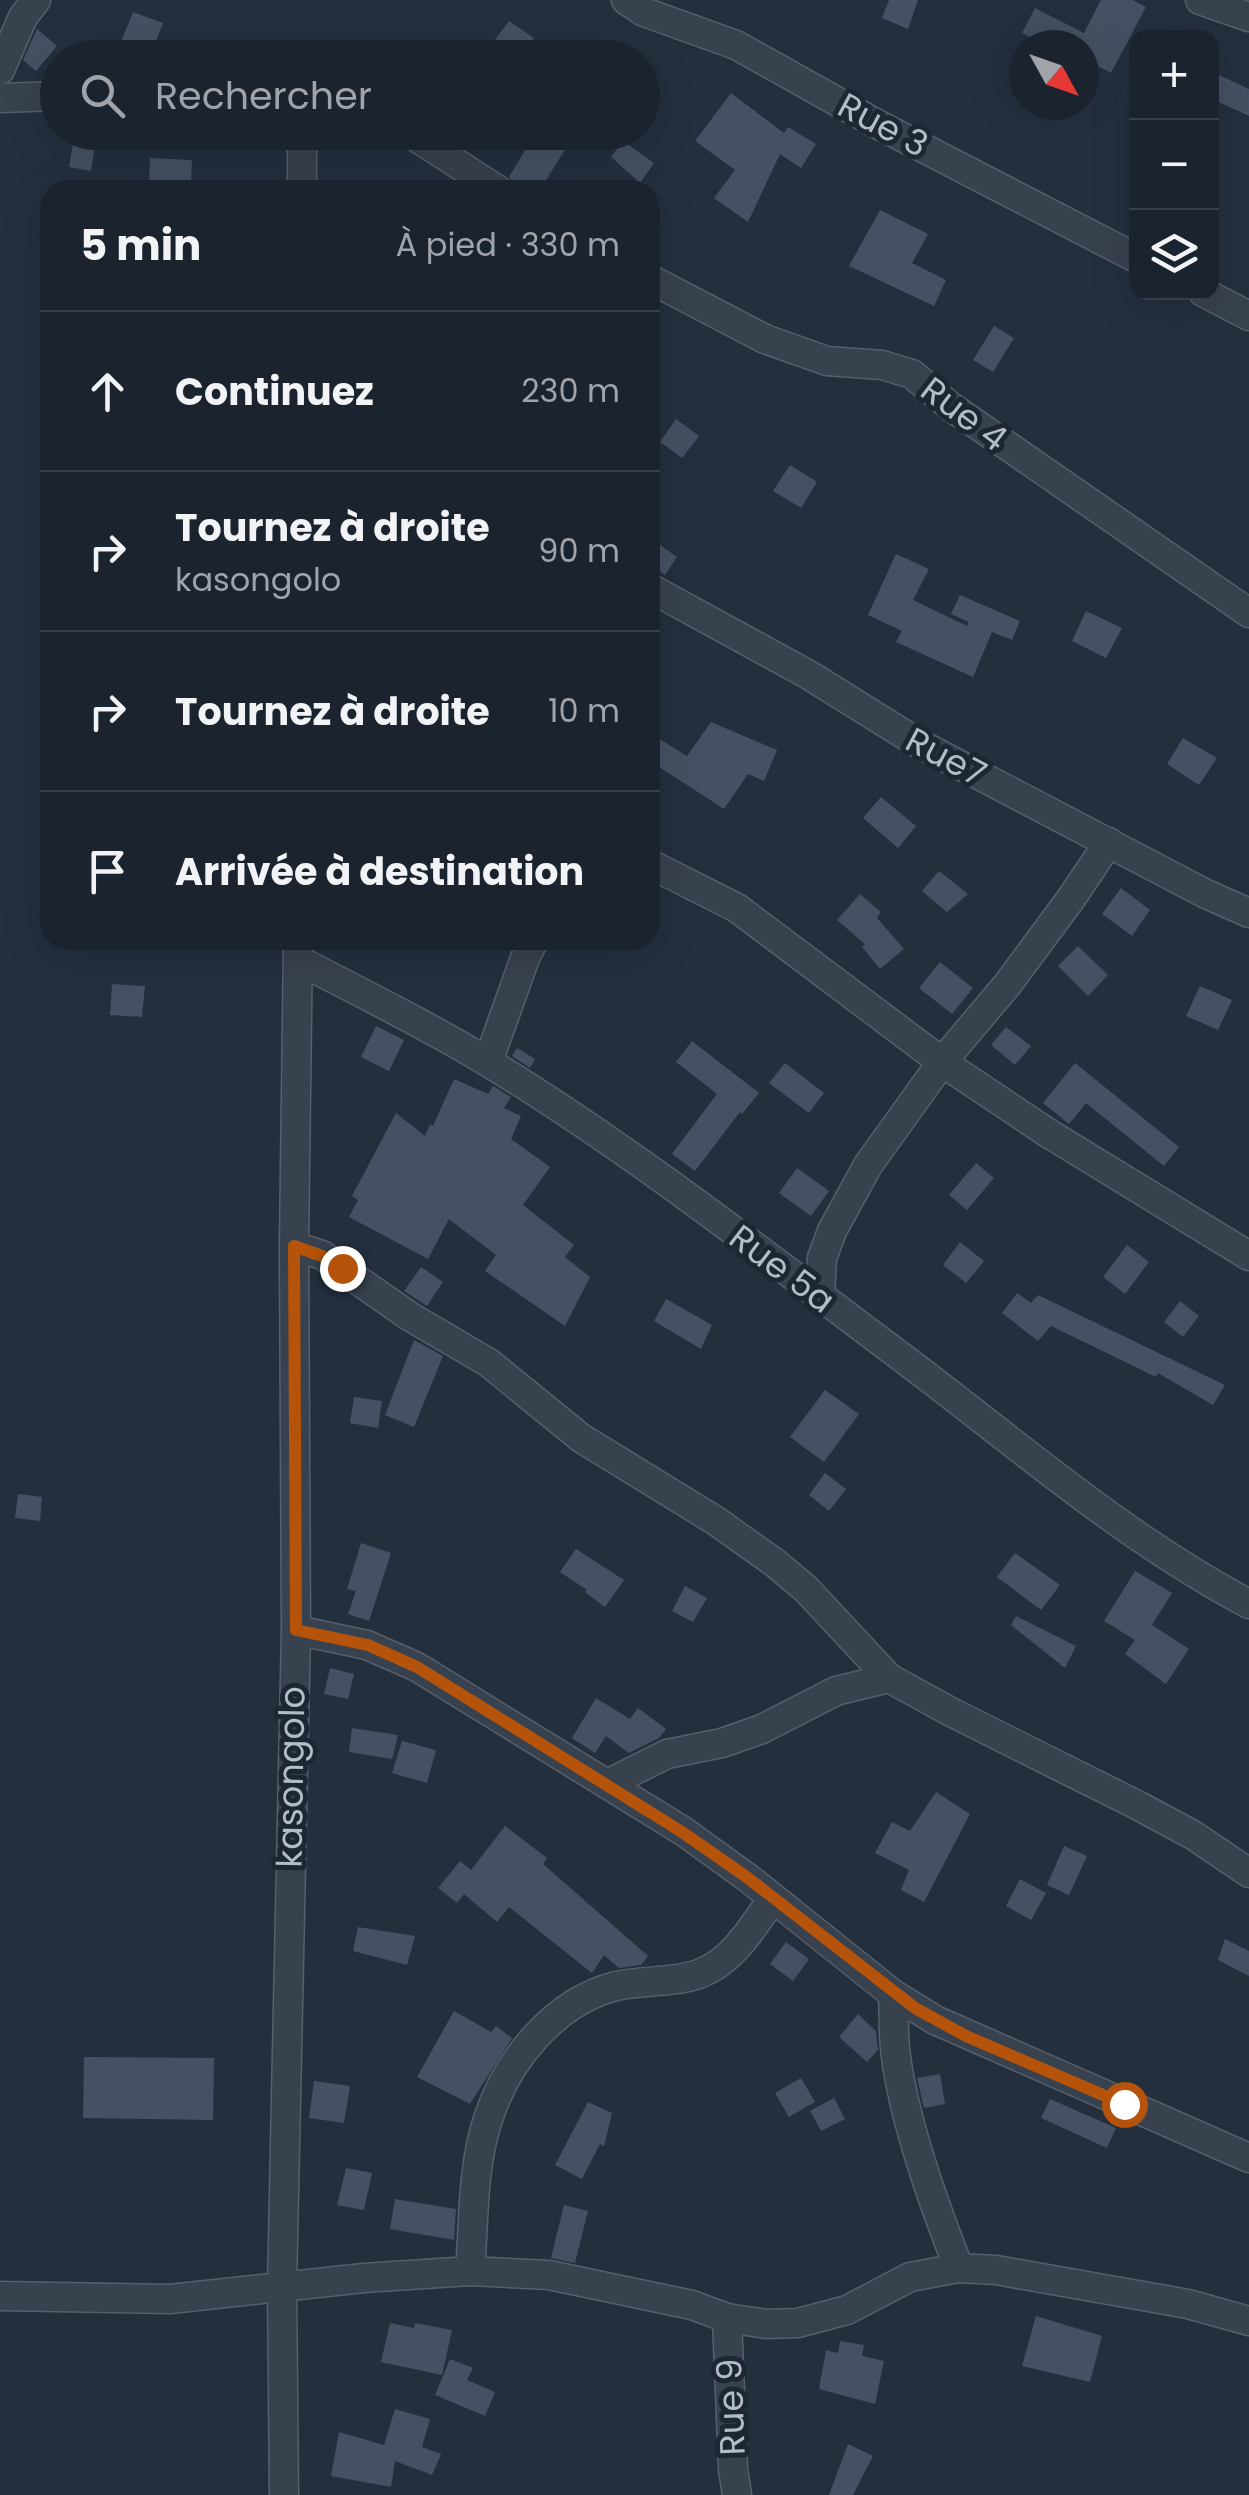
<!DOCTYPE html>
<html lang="fr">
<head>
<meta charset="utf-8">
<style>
	:root { --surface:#1b232e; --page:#282f3a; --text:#f1f3f6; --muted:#a0a4aa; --line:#39404a }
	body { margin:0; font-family:Poppins,sans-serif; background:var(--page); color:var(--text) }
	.controls { position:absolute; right:30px; top:30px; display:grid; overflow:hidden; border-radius:20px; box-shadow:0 10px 40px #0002 }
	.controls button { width:90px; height:90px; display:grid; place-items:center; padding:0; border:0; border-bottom:2px solid var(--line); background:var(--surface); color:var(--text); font:50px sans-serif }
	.compass { position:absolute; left:1009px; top:30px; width:90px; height:90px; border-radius:50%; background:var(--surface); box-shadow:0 10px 40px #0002; rotate:130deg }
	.stop { position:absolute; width:30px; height:30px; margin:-22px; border:8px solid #b45309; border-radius:50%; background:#fff }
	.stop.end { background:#b45309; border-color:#fff; box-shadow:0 2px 10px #0008 }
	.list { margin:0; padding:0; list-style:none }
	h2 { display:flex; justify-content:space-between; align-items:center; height:130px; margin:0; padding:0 40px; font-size:42px }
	h2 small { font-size:32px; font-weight:400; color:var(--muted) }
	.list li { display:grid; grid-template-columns:65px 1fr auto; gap:30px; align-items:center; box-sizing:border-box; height:160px; padding:0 40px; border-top:2px solid var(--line) }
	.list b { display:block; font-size:38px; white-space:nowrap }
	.list p { margin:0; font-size:32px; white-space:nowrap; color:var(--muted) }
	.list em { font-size:32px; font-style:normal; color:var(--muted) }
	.icon { flex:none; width:55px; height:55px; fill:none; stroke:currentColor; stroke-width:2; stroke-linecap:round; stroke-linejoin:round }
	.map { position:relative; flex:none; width:1249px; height:2495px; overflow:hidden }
	.search { position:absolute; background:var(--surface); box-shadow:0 10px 40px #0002; left:40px; top:40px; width:620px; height:110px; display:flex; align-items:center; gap:25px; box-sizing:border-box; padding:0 35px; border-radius:55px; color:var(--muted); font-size:38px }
	.panel { position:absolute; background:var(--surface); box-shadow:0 10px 40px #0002; left:40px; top:180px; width:620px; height:770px; border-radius:30px }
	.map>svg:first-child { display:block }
	.building { fill:#455162 }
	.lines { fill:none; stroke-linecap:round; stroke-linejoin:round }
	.street-casing { stroke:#565f6c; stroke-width:31 }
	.street { stroke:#38414e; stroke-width:28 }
	.route { stroke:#b45309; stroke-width:12 }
	.labels { text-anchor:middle; stroke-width:10; stroke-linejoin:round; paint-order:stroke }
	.street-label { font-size:35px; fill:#b4bcc9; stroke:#1d2633 }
</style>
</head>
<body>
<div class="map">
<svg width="1249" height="2495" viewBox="0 0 1249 2495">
	<rect width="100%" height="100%" fill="#242f3e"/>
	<g class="building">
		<path d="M889 0H918L908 29 882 18Z"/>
		<path d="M1101 0H1133L1146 7 1111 73 1084 59V45H1046L1022 33 1035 8 1084 33Z"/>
		<path d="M133 12 163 23 150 56 120 44Z"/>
		<path d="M509 21 534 38 520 58 494 41Z"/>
		<path d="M37 29 57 46 36 71 23 60Z"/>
		<path d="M1212 72 1249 89V116L1212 99Z"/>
		<path d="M731 93 784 133 788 127 816 144 801 168 780 154 748 222 714 198 735 170 695 141Z"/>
		<path d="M75 132H97L91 171 69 167Z"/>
		<path d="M536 132H576L540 190H515L509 177Z"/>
		<path d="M623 141 654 163 640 183 611 157Z"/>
		<path d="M150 158 192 160 191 184 149 183Z"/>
		<path d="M880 210 928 234 912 263 946 280 934 306 849 266Z"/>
		<path d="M994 326 1014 338 993 372 973 360Z"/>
		<path d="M676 419 699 436 682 458 660 442Z"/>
		<path d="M790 465 817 482 801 508 773 491Z"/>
		<path d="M650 538 677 557 665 575 650 564Z"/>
		<path d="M896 554 929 569 913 600 967 626 969 622 951 614 960 595 1020 621 1012 640 992 632 973 677 896 642 902 631 868 615Z"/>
		<path d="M1086 611 1122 628 1106 658 1072 641Z"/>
		<path d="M711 722 777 750 764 781 748 774 724 809 650 761V733L687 756Z"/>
		<path d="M1183 738 1217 758 1199 785 1167 764Z"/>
		<path d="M881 797 916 826 898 848 863 818Z"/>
		<path d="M939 871 968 894 947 912 922 891Z"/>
		<path d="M1121 888 1150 910 1132 936 1102 914Z"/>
		<path d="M860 894 881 912 877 918 904 949 880 969 862 947 865 944 837 920Z"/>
		<path d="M1078 946 1108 975 1088 996 1058 966Z"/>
		<path d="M940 962 973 988 952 1014 919 988Z"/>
		<path d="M112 984 145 986 142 1017 110 1015Z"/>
		<path d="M1200 986 1232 1000 1218 1030 1186 1016Z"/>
		<path d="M376 1026 404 1040 389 1071 361 1057Z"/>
		<path d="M1006 1027 1031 1046 1015 1065 991 1045Z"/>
		<path d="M692 1041 759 1093 742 1114 740 1112 695 1171 672 1154 717 1094 676 1062Z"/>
		<path d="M517 1048 535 1059 530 1068 512 1056Z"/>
		<path d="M785 1063 824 1093 809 1113 769 1083Z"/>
		<path d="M1075 1063 1179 1147 1164 1166 1086 1103 1069 1124 1043 1103Z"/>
		<path d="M454 1079 488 1094 493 1086 511 1097 504 1108 521 1116 511 1139 550 1167 523 1205 574 1245 565 1257 590 1277 565 1326 485 1271 496 1255 449 1219 428 1259 349 1217 358 1200 352 1196 396 1113 425 1136 430 1124 433 1126Z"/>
		<path d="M976 1163 994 1178 967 1210 949 1195Z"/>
		<path d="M797 1168 829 1191 811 1216 779 1193Z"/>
		<path d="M960 1242 984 1261 966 1283 943 1265Z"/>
		<path d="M1127 1245 1149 1262 1125 1294 1103 1277Z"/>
		<path d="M421 1267 443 1282 427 1306 404 1291Z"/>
		<path d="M1017 1293 1031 1303 1038 1295 1225 1385 1213 1405 1158 1373 1156 1377 1051 1326 1038 1341 1002 1313Z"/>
		<path d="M666 1299 712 1325 701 1349 654 1321Z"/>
		<path d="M1180 1301 1199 1316 1183 1337 1164 1322Z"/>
		<path d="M414 1340 443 1356 414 1427 385 1415Z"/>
		<path d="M825 1390 859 1414 824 1462 790 1437Z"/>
		<path d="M354 1397 382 1401 378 1428 350 1423Z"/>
		<path d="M825 1473 846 1489 829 1511 809 1495Z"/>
		<path d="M18 1494 42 1497 40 1521 15 1518Z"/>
		<path d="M361 1543 391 1553 369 1621 348 1614 356 1591 347 1589Z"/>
		<path d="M576 1549 624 1580 605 1607 585 1592 587 1590 560 1572Z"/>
		<path d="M1015 1553 1060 1585 1041 1610 997 1577Z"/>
		<path d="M1135 1571 1172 1593 1152 1625 1189 1649 1166 1684 1125 1654 1135 1640 1104 1621Z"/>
		<path d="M685 1586 707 1598 693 1622 672 1611Z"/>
		<path d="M1016 1616 1076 1646 1065 1668 1011 1625Z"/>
		<path d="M330 1668 354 1674 348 1699 324 1694Z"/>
		<path d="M596 1698 630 1719 638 1708 666 1729 659 1738 629 1753 606 1736 595 1753 572 1738Z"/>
		<path d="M352 1728 398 1735 392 1759 349 1752Z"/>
		<path d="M402 1741 436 1750 427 1783 392 1773Z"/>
		<path d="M936 1792 970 1814 924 1902 901 1890 909 1870 875 1853 892 1822 910 1831Z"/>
		<path d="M505 1826 547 1858 543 1864 648 1956 641 1965 619 1968 604 1955 592 1973 509 1907 497 1922 464 1894 457 1903 438 1888 460 1861 471 1870Z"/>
		<path d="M1064 1846 1087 1856 1069 1895 1047 1885Z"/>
		<path d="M1020 1879 1046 1893 1031 1920 1006 1906Z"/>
		<path d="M358 1927 415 1936 407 1965 353 1951Z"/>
		<path d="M1225 1939 1249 1951V1976L1218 1960Z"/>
		<path d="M786 1942 809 1959 793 1981 770 1964Z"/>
		<path d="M454 2011 491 2032 496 2026 512 2038 470 2104 417 2077Z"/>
		<path d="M858 2014 876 2031 878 2050 867 2062 839 2037Z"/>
		<path d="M84 2057 214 2058 213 2120 83 2118Z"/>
		<path d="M940 2074 945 2104 924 2108 917 2078Z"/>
		<path d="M801 2078 815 2102 789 2117 775 2093Z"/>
		<path d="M314 2081 350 2086 344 2123 309 2118Z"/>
		<path d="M834 2098 845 2119 821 2131 810 2111Z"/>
		<path d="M1050 2099 1116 2128 1107 2148 1041 2118Z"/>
		<path d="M588 2102 612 2113 604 2146 600 2144 582 2179 555 2165Z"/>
		<path d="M346 2168 372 2173 364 2210 337 2205Z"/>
		<path d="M395 2199 456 2209 454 2240 390 2229Z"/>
		<path d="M564 2205 588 2211 575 2263 551 2258Z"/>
		<path d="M1036 2316 1102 2336 1090 2382 1022 2366Z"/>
		<path d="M390 2323 414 2328 415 2323 452 2330 442 2375 381 2362Z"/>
		<path d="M840 2341 864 2345 862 2356 884 2361 875 2404 819 2389 826 2350 838 2353Z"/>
		<path d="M450 2359 473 2368 467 2380 495 2392 485 2416 435 2395Z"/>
		<path d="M395 2409 430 2419 422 2447 441 2454 432 2475 395 2461 391 2487 331 2476 339 2432 384 2445Z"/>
		<path d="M848 2444 873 2456 853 2495H829Z"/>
	</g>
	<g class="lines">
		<g class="street-casing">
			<g id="street">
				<path d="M626 0 644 12 736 45 877 124 1136 258"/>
				<path d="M1200 0 1249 17"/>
				<path d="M0 70 23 17 36 0"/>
				<path d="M0 98 58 96"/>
				<path d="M294 132 302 148V190"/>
				<path d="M408 132 498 190"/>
				<path d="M650 279 765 339 827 361 882 365 912 374 950 406 1249 613"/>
				<path d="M1203 292 1249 316"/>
				<path d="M650 588 809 675 918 743 1206 894 1249 913"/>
				<path d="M650 864 737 908 942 1062 1048 1133 1249 1256"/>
				<path d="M298 960C363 994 429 1026 491 1064 635 1152 769 1258 904 1359 1016 1443 1124 1538 1249 1604"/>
				<path d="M488 1062 525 958 534 940"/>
				<path d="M294 1246 322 1255 409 1316 489 1363 581 1438 716 1521 775 1563 806 1589 889 1678 951 1712 1137 1805 1193 1835 1249 1873"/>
				<path d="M820 1298 822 1258 832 1231 868 1165 942 1062 1007 985 1070 900 1109 842"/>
				<path d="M296 1630 367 1645 417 1667 683 1831 748 1878 893 1994 935 2020 1249 2158"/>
				<path d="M607 1784 667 1754 722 1743 762 1729 836 1691 889 1678"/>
				<path d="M893 1994C894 2014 893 2036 896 2057 905 2124 934 2205 959 2268"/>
				<path d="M470 2271C474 2222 472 2167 488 2119 507 2060 554 2002 616 1986 642 1980 674 1983 699 1974 734 1961 753 1926 773 1898"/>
				<path d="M0 2296 170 2299 364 2278 470 2271 549 2275 692 2305 727 2318 766 2324 798 2323 847 2310 910 2277 959 2268 996 2270 1188 2304 1249 2321"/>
				<path d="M727 2318 733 2469 737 2495"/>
				<path d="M284 2495 282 2287 296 1630 294 1246 298 940"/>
			</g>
		</g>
		<use href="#street" class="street"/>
	</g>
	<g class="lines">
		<path class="route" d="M342 1268 322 1256 294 1246 296 1630 368 1645 417 1667 682 1832 748 1878 915 2008 966 2036 1124 2104"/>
	</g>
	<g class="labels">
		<g class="street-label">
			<text transform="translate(883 125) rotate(28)" y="12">Rue 3</text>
			<text transform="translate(964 414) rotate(37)" y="12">Rue 4</text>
			<text transform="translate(946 757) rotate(28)" y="12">Rue7</text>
			<text transform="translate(782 1269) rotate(37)" y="12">Rue 5a</text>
			<text transform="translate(291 1777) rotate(-89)" y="12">kasongolo</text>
			<text transform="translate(731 2407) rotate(-92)" y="12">Rue 9</text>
		</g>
	</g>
</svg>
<div class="controls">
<button>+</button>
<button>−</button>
<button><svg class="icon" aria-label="layers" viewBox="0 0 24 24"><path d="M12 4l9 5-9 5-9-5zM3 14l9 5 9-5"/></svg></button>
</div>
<svg class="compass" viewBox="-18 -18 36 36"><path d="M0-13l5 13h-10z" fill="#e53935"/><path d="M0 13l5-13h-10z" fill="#a0a4aa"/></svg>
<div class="stop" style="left:1124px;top:2104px"></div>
<div class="stop end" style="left:342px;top:1268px"></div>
<div class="search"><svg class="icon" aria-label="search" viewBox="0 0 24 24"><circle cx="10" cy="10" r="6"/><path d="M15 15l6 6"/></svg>Rechercher</div>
<section class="panel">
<h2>5 min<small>À pied · 330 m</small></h2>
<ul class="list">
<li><svg class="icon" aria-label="ahead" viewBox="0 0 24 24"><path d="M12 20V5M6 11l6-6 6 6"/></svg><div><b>Continuez</b></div><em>230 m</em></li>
<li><svg class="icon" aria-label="right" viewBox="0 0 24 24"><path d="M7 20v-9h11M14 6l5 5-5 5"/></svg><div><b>Tournez à droite</b><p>kasongolo</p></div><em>90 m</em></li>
<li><svg class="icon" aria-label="right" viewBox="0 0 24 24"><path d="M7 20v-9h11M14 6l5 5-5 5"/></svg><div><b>Tournez à droite</b></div><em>10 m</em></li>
<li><svg class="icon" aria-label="arrive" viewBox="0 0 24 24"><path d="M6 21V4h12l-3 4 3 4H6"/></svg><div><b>Arrivée à destination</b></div></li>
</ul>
</section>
</div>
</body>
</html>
